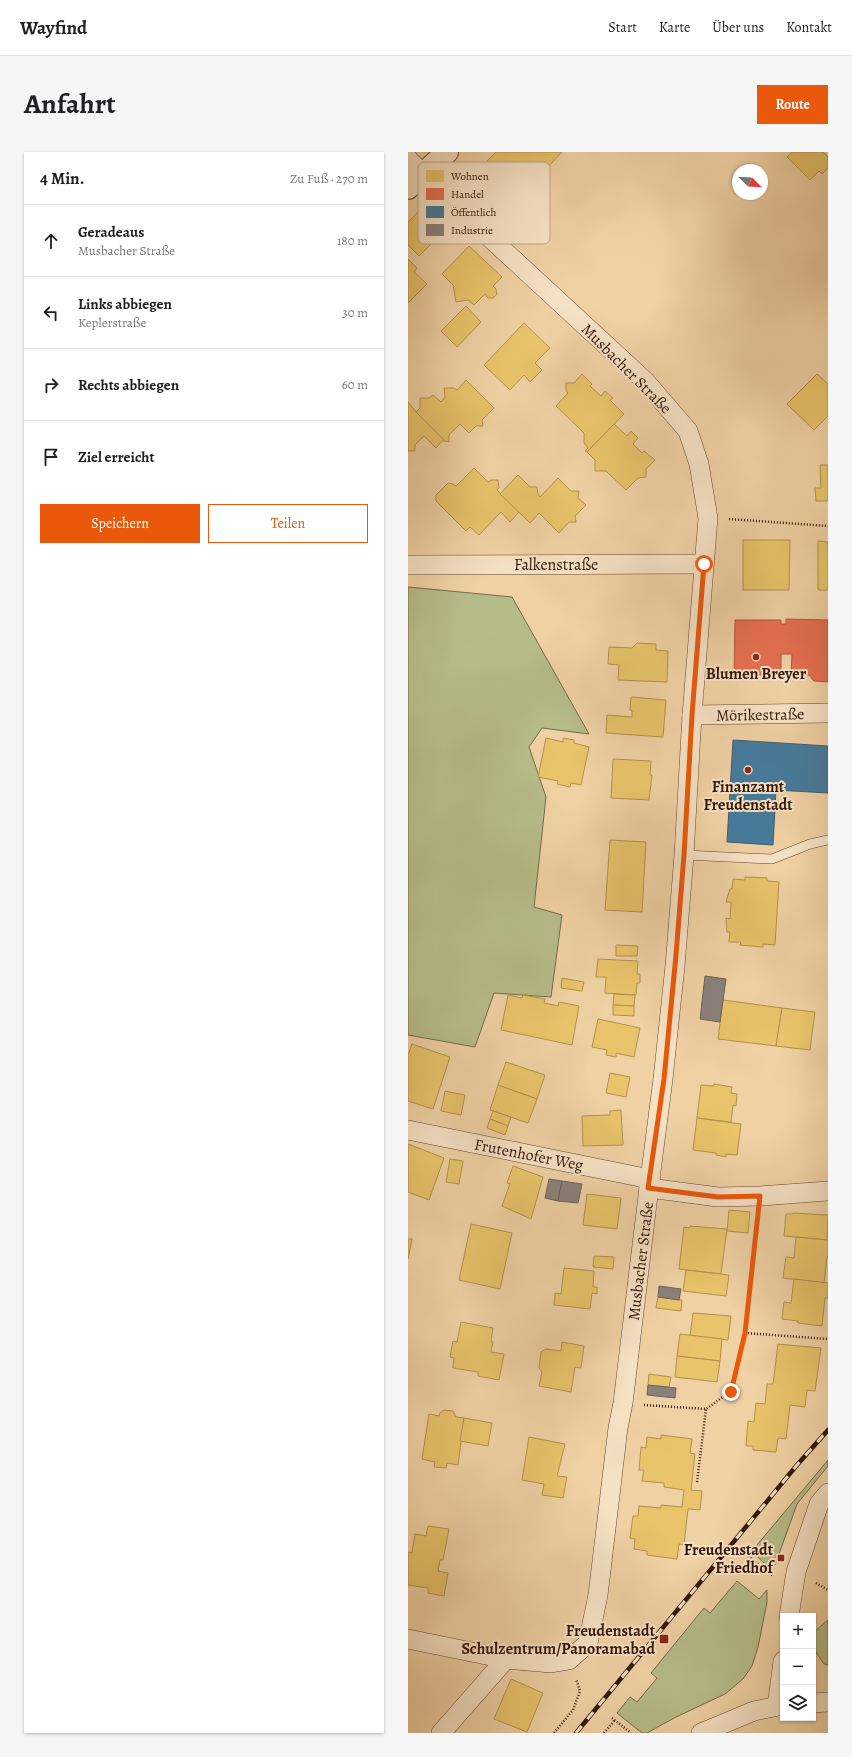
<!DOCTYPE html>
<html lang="de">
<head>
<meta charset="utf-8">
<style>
	:root { --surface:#fff; --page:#f6f6f6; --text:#202124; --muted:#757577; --line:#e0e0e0; --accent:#ea580c }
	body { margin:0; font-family:Alegreya,serif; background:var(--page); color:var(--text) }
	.controls { position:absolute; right:12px; bottom:12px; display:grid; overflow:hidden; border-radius:0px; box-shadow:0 1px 3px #0004 }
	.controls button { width:36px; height:36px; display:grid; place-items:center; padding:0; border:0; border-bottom:1px solid var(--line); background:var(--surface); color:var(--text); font:20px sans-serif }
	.compass { position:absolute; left:324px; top:12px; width:36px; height:36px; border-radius:50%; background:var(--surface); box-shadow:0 1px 3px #0004; rotate:114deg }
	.stop { position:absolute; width:12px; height:12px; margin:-9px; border:3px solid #ea580c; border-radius:50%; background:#fff }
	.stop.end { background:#ea580c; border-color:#fff; box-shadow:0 1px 4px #0008 }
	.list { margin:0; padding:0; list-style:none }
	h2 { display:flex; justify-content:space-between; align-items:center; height:52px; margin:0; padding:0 16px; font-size:17px }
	h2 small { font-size:13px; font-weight:400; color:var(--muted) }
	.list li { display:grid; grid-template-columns:26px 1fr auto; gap:12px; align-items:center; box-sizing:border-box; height:72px; padding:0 16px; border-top:1px solid var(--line) }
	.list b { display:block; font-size:15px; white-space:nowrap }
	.list p { margin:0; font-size:13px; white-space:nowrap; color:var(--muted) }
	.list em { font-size:13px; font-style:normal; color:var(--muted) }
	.actions { display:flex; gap:8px; padding:12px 16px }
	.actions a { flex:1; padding:9px 0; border:1px solid var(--accent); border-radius:0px; text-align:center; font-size:14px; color:var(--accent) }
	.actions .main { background:var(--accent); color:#fff }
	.icon { flex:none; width:22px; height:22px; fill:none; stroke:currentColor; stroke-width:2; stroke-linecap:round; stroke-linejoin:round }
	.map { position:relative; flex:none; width:420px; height:1581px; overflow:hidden; border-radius:0px }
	header { display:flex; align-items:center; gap:24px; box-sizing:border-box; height:56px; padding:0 20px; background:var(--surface); border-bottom:1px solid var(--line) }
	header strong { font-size:19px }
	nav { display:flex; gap:22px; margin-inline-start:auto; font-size:14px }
	.intro { display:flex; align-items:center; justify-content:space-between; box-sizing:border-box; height:96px; padding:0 24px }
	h1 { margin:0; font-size:28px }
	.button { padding:10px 18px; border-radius:0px; background:var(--accent); color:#fff; font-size:14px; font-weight:700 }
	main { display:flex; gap:24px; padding:0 24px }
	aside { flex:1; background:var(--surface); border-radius:0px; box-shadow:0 1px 3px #0004 }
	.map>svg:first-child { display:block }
	.green { fill:#b6bc88; stroke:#75694a }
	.homes { fill:#e9c46a; stroke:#b3904e }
	.shops { fill:#e76f51; stroke:#b1543c }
	.public { fill:#457b9d; stroke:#405d71 }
	.industry { fill:#8a817c; stroke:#70615a }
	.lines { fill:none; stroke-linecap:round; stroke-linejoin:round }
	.service-casing { stroke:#634531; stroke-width:10 }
	.minor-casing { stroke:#634531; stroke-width:20 }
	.tertiary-casing { stroke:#634531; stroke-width:24 }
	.path { stroke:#34160b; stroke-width:2.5; stroke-dasharray:1 2; stroke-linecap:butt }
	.service { stroke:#f5e1c4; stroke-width:9 }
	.minor { stroke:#f5e1c4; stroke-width:19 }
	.tertiary { stroke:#f5e1c4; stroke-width:22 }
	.rail-casing { stroke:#34160b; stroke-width:4.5 }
	.rail { stroke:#f5e1c4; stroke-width:3; stroke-dasharray:9; stroke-linecap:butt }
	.route { stroke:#ea580c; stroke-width:5 }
	.poi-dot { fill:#8f2418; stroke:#f5e1c4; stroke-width:1.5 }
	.labels { text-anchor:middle; stroke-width:4; stroke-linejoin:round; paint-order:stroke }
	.street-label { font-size:16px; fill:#34160b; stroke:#f5e1c4 }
	.poi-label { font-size:16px; font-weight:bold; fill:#34160b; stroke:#f5e1c4 }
	.key { fill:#f5e1c4; stroke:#bba48c; stroke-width:1 }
	.key-label { font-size:11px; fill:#34160b }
</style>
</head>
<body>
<header>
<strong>Wayfind</strong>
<nav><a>Start</a><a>Karte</a><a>Über uns</a><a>Kontakt</a></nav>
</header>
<div class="intro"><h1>Anfahrt</h1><a class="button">Route</a></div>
<main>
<aside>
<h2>4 Min.<small>Zu Fuß · 270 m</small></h2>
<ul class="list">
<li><svg class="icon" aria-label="ahead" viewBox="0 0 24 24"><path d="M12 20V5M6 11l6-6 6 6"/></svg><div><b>Geradeaus</b><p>Musbacher Straße</p></div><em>180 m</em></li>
<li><svg class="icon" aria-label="left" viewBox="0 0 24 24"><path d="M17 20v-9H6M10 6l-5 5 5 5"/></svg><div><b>Links abbiegen</b><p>Keplerstraße</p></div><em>30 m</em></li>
<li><svg class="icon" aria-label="right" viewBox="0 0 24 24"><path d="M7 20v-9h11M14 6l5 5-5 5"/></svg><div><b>Rechts abbiegen</b></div><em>60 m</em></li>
<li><svg class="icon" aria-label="arrive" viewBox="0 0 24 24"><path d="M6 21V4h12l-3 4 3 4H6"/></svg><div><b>Ziel erreicht</b></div></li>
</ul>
<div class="actions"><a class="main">Speichern</a><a>Teilen</a></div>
</aside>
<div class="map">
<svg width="420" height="1581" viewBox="0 0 420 1581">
	<rect width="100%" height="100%" fill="#f0d1a4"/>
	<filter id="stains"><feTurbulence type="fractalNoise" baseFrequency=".005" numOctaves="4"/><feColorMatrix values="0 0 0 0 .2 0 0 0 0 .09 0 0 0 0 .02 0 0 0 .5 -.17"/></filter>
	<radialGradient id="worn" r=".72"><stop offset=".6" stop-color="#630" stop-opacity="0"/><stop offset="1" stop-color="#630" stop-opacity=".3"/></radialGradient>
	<g class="green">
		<path d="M0 435 104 445 181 582 134 576 121 595 138 645 126 755 154 763 143 845 86 841 67 895 0 883Z"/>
		<path d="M420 1308V1314L389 1352 367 1413C359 1417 350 1405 344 1399Z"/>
		<path d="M329 1429 351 1447 359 1438V1450L350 1495 344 1514 335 1527 317 1542 266 1566 239 1581H234L209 1561 222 1545 229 1550 249 1526 243 1521 296 1456 302 1461Z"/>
		<path d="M420 1468V1513L416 1512 405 1496 407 1479Z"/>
	</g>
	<g class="homes">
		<path d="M88 0H154L116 40 122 46 115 54 109 48 98 58 64 24Z"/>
		<path d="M384 0H415L420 5V16L414 22 411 19 402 28 379 5Z"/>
		<path d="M18 52 41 74 11 104 0 93V70Z"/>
		<path d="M61 94 94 125 85 134 88 137 89 142 85 146H80L77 142 66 153 60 148 48 150 45 133 34 122Z"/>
		<path d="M0 107 9 116 6 120 19 132 0 151Z"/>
		<path d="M58 154 73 170 49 195 33 179Z"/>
		<path d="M116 171 142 196 127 211 134 218 122 230 116 223 102 238 76 213Z"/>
		<path d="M174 222 184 232 182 234 193 244 197 239 205 246 202 248 216 262 179 300 177 299 180 296 176 291V281L148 254 160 241 158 239V231H166Z"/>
		<path d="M409 222 420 232V264L406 278 379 252Z"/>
		<path d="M58 228 86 256 74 268 75 274H68L61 281 52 272 41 283V290L37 289 8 260 12 256V246H21L25 243 33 250 37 245 36 236H46L49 238Z"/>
		<path d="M0 250 8 260 37 289H34L28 296 16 284 7 293V299H0Z"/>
		<path d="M206 272 219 284 223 279 230 286 225 292 234 301 236 299 247 308 238 317V325L230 326 218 338 198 319H187V308L179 300Z"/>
		<path d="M412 313H420V349H408L407 336H413Z"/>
		<path d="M66 316 80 330 83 328H90L91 336 89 338 111 360 102 370 93 360 71 383 62 375 58 379 28 349V343L40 331 45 332 48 334Z"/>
		<path d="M110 323 122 335H129L130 342 132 345 150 326 163 339H171L170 346 178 353 167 364 168 370H161L151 381 131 361 122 371 92 342Z"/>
		<path d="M335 388H382L381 438H335Z"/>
		<path d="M410 389 420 390V438H410Z"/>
		<path d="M229 491 248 492V498L260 499 259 530 210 528 211 513 200 512 201 495 224 496Z"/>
		<path d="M223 545 258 548 255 585 198 581 199 563 224 565V559L222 558Z"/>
		<path d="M138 586 155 590V586L166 588V591L181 595 173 633 163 631 162 635 149 632 150 629 130 625Z"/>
		<path d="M205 607 243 609 242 623H244L241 648 203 646Z"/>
		<path d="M202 688 238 690 234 760 197 758Z"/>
		<path d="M337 725 359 726V729L371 730 367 793 355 792V795L332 793 333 790H321L322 780H319L318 766 322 767 323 750H318L322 737H324L325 727 337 728Z"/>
		<path d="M208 793 230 794 229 804H208Z"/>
		<path d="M190 807 230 809 229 822H232V831H229L228 843 197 841 198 825H188Z"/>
		<path d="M154 826 176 830 174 839 153 836Z"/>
		<path d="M206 842 227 843 226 854 205 853Z"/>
		<path d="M100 843 114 846 115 843 137 847 136 851 150 854 151 850 171 854 164 893 93 878Z"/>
		<path d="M315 848 374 856 368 894 310 887Z"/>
		<path d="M205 853 226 854V864L205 863Z"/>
		<path d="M374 856 407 860 402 898 368 894Z"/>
		<path d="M190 867 232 876 226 905 208 901V905L198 903 199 898 184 895Z"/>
		<path d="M4 892 42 905 25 957 0 949V903Z"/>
		<path d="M98 910 137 923 129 947 90 933Z"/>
		<path d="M202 921 222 925 218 945 198 941Z"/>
		<path d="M306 932 324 935 323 941 329 942 328 954 325 953 323 970 289 966 293 933 305 934Z"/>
		<path d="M90 933 129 947 120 971 82 958Z"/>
		<path d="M37 939 57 943 53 963 33 959Z"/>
		<path d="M213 958 215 993 175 994 174 964 202 963V959Z"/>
		<path d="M85 959 103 965 100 974 82 967Z"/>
		<path d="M289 966 333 972 329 1003 318 1002V1005L308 1003V1001L285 998Z"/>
		<path d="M82 967 100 974 97 983 79 976Z"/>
		<path d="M0 992 36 1006 21 1048 0 1040Z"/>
		<path d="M42 1007 55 1009 51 1032 38 1030Z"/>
		<path d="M105 1014 135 1025 123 1067 94 1054 102 1032 99 1031Z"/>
		<path d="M179 1042 213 1046 209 1077 175 1073Z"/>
		<path d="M321 1058 342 1060 340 1081 319 1079Z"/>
		<path d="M385 1061 420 1063 419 1088 376 1084 378 1062H384Z"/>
		<path d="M63 1072 104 1081 92 1137 51 1128Z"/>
		<path d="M282 1074 319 1077 313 1122 271 1117 276 1075 281 1076Z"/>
		<path d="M388 1085 420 1088V1105H419L416 1131 375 1126 378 1105 386 1106Z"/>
		<path d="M0 1087H4L0 1107Z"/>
		<path d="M186 1104 206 1105 205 1117 185 1115Z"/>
		<path d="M156 1116 186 1119 185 1135H189V1142L184 1141 182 1157 146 1153 147 1141 153 1142Z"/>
		<path d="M278 1118 321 1123 318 1144 275 1139Z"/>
		<path d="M386 1127 420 1131V1146H417L414 1174 390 1171V1169L374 1167 376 1150 383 1151Z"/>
		<path d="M250 1145 274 1148 273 1159 248 1156Z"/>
		<path d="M285 1161 323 1164 320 1188 282 1184Z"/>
		<path d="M53 1170 85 1176 83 1189 85 1190 83 1200 96 1202 91 1228 70 1224V1220L45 1216 46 1206 42 1205 45 1189 49 1190Z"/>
		<path d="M272 1182 314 1187 312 1209 269 1204Z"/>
		<path d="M154 1190 176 1194 173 1216 167 1215 163 1240 131 1234 134 1220 131 1216 133 1200 138 1197 153 1199Z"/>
		<path d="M370 1192 413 1196 407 1239 399 1238 397 1255 382 1253 378 1287 370 1286 368 1300 345 1298V1294H338L340 1269 346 1270 348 1251 357 1252 359 1232H365Z"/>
		<path d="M269 1204 312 1209 309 1230 267 1225Z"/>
		<path d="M241 1222 263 1225 261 1235 240 1233Z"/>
		<path d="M36 1258 45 1259 48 1265 56 1266 50 1313 39 1311 38 1316 26 1315 27 1310 14 1307 21 1262 31 1264 32 1261Z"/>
		<path d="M56 1266 84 1271 80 1294 52 1289Z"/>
		<path d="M253 1283 284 1287 282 1301 287 1302 283 1338 294 1339 292 1358 280 1357 276 1393 271 1392 269 1407 239 1403V1399L226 1397 227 1387 222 1386 225 1364H230L231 1354 253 1356V1353L274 1355 276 1338 256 1335V1331L234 1329 236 1318H231L233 1295 238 1296 239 1285 253 1287Z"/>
		<path d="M121 1285 157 1292 149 1324 159 1325 155 1346 134 1343 136 1332 114 1328Z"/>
		<path d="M20 1374 41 1377 35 1408H32L30 1419 40 1421 36 1444 20 1441V1436L0 1433V1400L4 1401 7 1382 18 1384Z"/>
		<path d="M103 1527 135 1541 119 1580 86 1567Z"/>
	</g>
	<path class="shops" d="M378 467 420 468V530L406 529 401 523H383L384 502H373V523H326L327 468H373V472H378Z"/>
	<path class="public" d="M325 588 420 594V641L368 638 365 693 319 690Z"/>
	<g class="industry">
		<path d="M297 824 318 827 312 870 292 867Z"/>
		<path d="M141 1027 154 1029 150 1049 137 1046Z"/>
		<path d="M154 1029 174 1032 170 1051 150 1049Z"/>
		<path d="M251 1134 273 1137 271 1148 250 1145Z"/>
		<path d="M240 1233 268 1236 267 1246 239 1243Z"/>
	</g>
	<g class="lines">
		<g class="service-casing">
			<path id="service" d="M276 703 364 707 402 692 420 688"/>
		</g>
		<g class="minor-casing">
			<g id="minor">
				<path d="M0 7 28 36 237 229 280 279 291 312 300 366 284 563 276 703 267 814 255 927 242 1027 215 1251 210 1276 190 1443 180 1491 161 1508 143 1511 98 1507 0 1487"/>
				<path d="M0 413 296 412"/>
				<path d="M284 563 420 561"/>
				<path d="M0 978 242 1027"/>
				<path d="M241 1036 310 1045 352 1044 420 1039"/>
				<path d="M381 1464 388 1420 411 1352 420 1341"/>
				<path d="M405 1551 420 1550"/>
				<path d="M369 1554 375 1509"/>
				<path d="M33 1581 98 1507"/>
				<path d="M293 1581 346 1559 375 1553"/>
			</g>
		</g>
		<g class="tertiary-casing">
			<path id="tertiary" d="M0 36 39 0"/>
		</g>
		<g class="path">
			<path d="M321 367 420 374"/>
			<path d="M337 1181 420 1187"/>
			<path d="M236 1253 298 1257 323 1239 337 1181 349 1066"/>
			<path d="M289 1330 298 1257"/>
			<path d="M340 1404 365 1424"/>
			<path d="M408 1431 420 1438"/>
			<path d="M204 1566 223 1581"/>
			<path d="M146 1581 165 1558 172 1539 168 1527"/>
			<path d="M196 1581 207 1568"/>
		</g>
		<use href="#service" class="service"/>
		<use href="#minor" class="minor"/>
		<use href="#tertiary" class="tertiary"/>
		<g class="rail-casing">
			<path id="rail" d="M168 1581 389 1313 420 1278"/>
		</g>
		<use href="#rail" class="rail"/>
	</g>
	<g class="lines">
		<path class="route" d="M296 412 284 563 276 703 268 803 256 927 240 1036 310 1045 352 1044 337 1181 323 1240"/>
	</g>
	<g class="poi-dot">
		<circle cx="348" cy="505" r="4"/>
		<circle cx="340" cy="618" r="4"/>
		<rect x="369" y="1402" width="8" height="8" rx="2"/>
		<rect x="251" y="1482" width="10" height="10" rx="2"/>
	</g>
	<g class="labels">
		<g class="street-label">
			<text transform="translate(219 216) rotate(45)" y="6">Musbacher Straße</text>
			<text x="148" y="418">Falkenstraße</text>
			<text transform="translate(352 562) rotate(-1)" y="6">Mörikestraße</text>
			<text transform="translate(121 1002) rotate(11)" y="6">Frutenhofer Weg</text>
			<text transform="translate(232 1109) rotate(-83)" y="6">Musbacher Straße</text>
		</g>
		<g class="poi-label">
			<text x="348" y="527">Blumen Breyer</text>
			<text x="340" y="640">Finanzamt<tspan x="340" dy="18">Freudenstadt</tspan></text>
			<text x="365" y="1403" text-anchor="end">Freudenstadt<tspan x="365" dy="18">Friedhof</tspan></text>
			<text x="247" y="1484" text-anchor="end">Freudenstadt<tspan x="247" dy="18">Schulzentrum/Panoramabad</tspan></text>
		</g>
	</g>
	<rect x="10" y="10" width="132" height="82" rx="6" class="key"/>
	<rect x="18" y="18" width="18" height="12" fill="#e9c46a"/>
	<rect x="18" y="36" width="18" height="12" fill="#e76f51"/>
	<rect x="18" y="54" width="18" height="12" fill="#457b9d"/>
	<rect x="18" y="72" width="18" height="12" fill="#8a817c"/>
	<g class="key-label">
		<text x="43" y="28">Wohnen</text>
		<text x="43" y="46">Handel</text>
		<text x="43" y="64">Öffentlich</text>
		<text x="43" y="82">Industrie</text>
	</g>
	<rect width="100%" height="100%" filter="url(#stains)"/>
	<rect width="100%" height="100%" fill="url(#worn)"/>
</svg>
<div class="controls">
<button>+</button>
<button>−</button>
<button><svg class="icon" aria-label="layers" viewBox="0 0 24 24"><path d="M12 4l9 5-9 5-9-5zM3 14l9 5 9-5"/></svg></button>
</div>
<svg class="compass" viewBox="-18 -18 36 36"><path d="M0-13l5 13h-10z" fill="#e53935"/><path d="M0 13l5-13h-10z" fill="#757577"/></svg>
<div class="stop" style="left:296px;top:412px"></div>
<div class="stop end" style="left:323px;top:1240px"></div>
</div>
</main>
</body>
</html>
